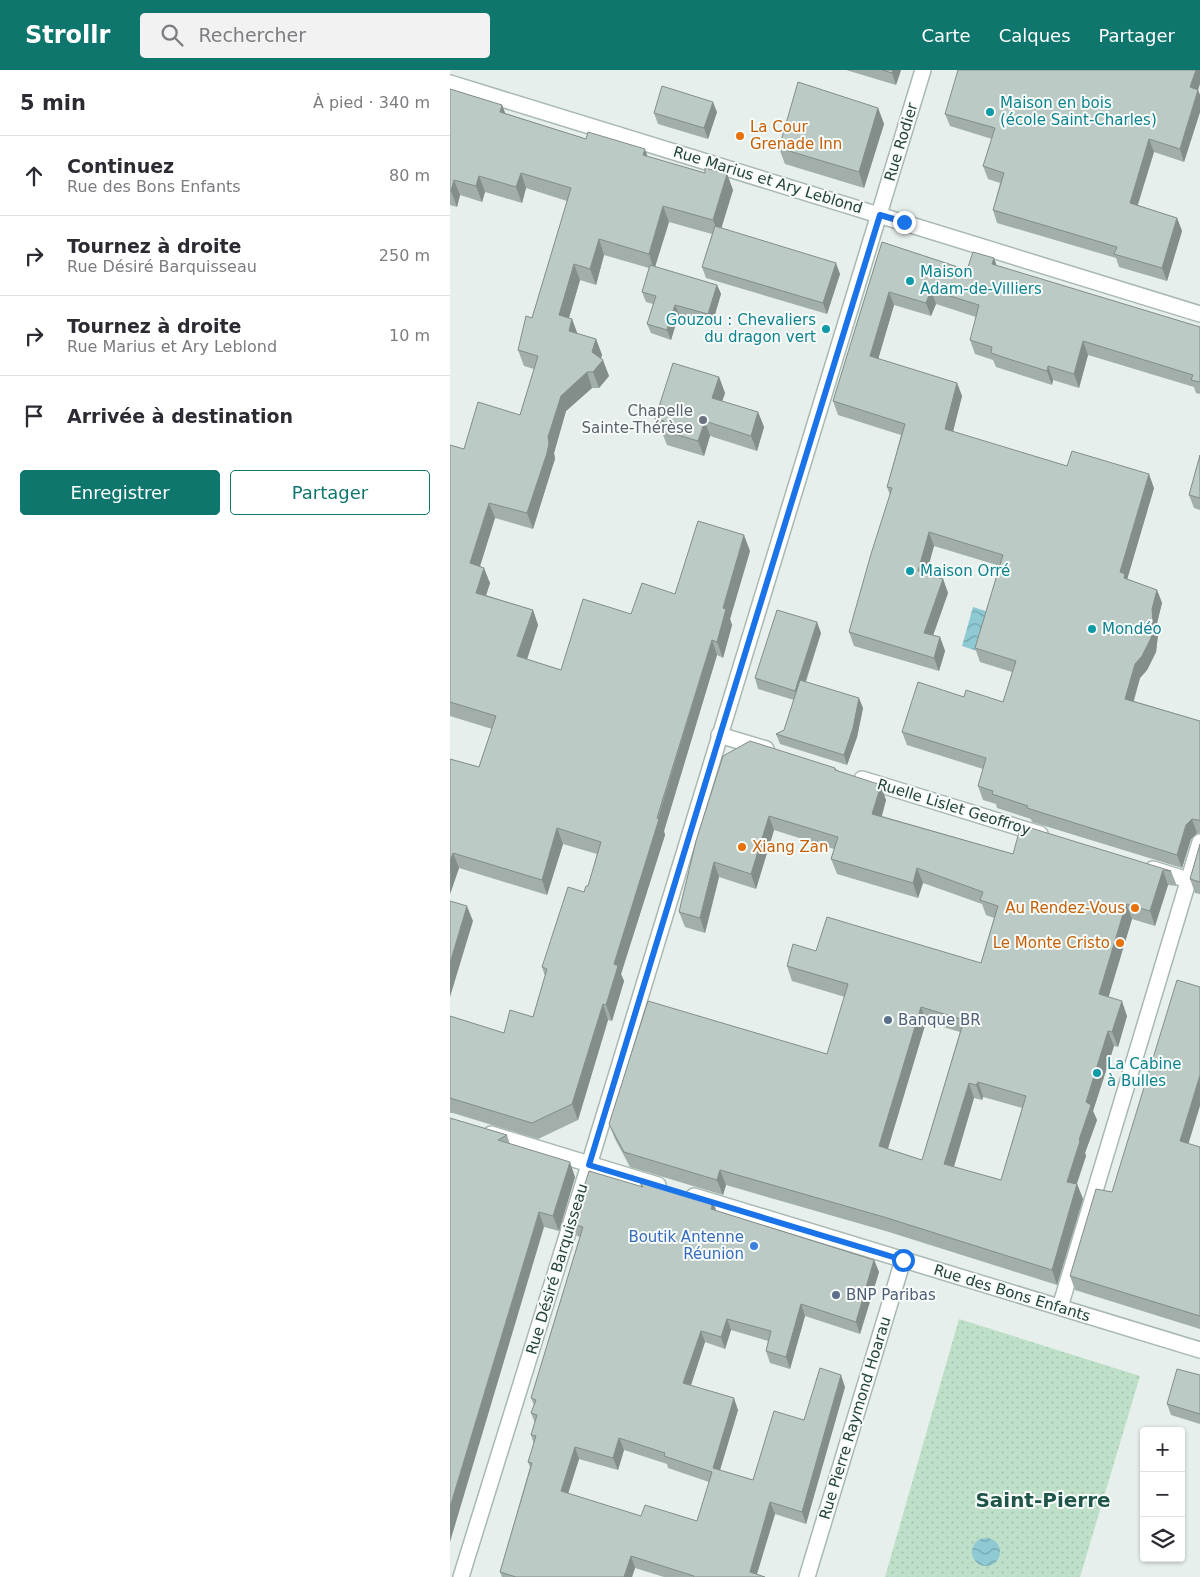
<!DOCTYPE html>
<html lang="fr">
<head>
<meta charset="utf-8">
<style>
	:root { --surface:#fff; --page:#f2f2f3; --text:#2b2b33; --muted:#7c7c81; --line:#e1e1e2; --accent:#0f766e }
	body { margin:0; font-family:"DejaVu Sans",sans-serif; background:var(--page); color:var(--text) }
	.controls { position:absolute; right:15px; bottom:15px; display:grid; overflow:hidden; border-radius:5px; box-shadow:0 1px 4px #0004 }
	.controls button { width:45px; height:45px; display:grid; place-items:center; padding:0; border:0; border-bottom:1px solid var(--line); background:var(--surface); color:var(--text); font:25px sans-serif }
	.stop { position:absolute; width:15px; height:15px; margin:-11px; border:4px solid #1a73e8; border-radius:50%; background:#fff }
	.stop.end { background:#1a73e8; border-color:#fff; box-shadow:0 1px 5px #0008 }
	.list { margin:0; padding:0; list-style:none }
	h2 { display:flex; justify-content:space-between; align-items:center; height:65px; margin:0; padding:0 20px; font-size:21px }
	h2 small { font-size:16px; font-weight:400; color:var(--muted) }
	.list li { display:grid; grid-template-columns:32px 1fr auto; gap:15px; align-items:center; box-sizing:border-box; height:80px; padding:0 20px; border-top:1px solid var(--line) }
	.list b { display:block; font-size:19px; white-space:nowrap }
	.list p { margin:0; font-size:16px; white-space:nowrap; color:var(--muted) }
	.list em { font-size:16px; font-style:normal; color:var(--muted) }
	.actions { display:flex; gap:10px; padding:15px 20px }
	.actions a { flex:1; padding:11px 0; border:1px solid var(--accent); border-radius:5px; text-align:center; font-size:18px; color:var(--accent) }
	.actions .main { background:var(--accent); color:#fff }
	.icon { flex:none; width:28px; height:28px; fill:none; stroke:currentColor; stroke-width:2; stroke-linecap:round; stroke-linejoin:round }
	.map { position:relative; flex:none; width:750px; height:1507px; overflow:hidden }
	header { display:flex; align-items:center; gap:30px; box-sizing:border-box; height:70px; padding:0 25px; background:var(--accent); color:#fff }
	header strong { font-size:24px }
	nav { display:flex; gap:28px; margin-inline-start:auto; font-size:18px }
	.search { width:350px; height:45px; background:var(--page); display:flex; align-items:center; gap:12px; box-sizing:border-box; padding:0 18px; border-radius:5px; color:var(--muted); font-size:19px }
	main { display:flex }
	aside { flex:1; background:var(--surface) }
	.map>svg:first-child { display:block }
	.park { fill:url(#park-dots) }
	.water { fill:url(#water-waves) }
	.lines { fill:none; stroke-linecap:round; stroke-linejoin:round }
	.minor-casing { stroke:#a8b8b2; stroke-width:18 }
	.tertiary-casing { stroke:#a8b8b2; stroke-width:18 }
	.minor { stroke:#fff; stroke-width:15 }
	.tertiary { stroke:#fff; stroke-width:15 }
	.wall { fill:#a1aea9; fill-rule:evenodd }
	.shaded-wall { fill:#838d89 }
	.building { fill:#bbcac4; stroke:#838d89; fill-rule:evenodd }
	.route { stroke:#1a73e8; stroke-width:6 }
	.culture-dot { fill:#0f9aa8; stroke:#f7fbf9; stroke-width:2 }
	.food-dot { fill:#e8710a; stroke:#f7fbf9; stroke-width:2 }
	.worship-dot { fill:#6b7280; stroke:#f7fbf9; stroke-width:2 }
	.service-dot { fill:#5c6f8a; stroke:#f7fbf9; stroke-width:2 }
	.shop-dot { fill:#3f7fe0; stroke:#f7fbf9; stroke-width:2 }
	.labels { text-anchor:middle; stroke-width:4; stroke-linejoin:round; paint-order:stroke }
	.culture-label { font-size:15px; fill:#0d838f; stroke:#f7fbf9; text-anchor:start }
	.food-label { font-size:15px; fill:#c56008; stroke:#f7fbf9; text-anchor:start }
	.street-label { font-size:15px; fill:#24423a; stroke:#f7fbf9 }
	.worship-label { font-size:15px; fill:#5b616d; stroke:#f7fbf9; text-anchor:end }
	.service-label { font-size:15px; fill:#4e5e75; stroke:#f7fbf9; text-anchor:start }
	.shop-label { font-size:15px; fill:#366cbe; stroke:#f7fbf9; text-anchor:end }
	.district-label { font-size:20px; font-weight:bold; fill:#1f5548; stroke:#f7fbf9 }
</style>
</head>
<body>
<header>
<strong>Strollr</strong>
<div class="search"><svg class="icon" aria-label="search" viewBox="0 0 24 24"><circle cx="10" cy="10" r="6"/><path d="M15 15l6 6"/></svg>Rechercher</div>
<nav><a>Carte</a><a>Calques</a><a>Partager</a></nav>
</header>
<main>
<aside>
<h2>5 min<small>À pied · 340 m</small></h2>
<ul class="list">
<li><svg class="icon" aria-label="ahead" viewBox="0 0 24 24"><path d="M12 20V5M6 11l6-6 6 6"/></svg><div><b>Continuez</b><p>Rue des Bons Enfants</p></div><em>80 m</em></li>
<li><svg class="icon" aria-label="right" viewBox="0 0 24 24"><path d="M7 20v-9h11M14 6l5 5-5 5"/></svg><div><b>Tournez à droite</b><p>Rue Désiré Barquisseau</p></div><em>250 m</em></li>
<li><svg class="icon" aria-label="right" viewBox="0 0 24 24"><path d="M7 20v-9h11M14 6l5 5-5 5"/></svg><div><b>Tournez à droite</b><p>Rue Marius et Ary Leblond</p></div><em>10 m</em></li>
<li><svg class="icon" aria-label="arrive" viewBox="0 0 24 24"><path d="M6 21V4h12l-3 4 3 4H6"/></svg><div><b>Arrivée à destination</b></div></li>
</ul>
<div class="actions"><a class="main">Enregistrer</a><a>Partager</a></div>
</aside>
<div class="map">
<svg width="750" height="1507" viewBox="0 0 750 1507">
	<defs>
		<pattern id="park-dots" width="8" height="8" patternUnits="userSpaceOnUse" patternTransform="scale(1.25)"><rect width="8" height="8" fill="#bfe0c8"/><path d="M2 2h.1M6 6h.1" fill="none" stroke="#a4c1ad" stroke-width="1.8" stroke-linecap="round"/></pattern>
		<pattern id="water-waves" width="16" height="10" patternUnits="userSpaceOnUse" patternTransform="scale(1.25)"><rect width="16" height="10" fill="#8ec9d4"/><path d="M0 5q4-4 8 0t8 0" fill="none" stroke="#74a5ad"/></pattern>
	</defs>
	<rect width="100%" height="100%" fill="#e6efeb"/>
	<path class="park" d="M509 1249 690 1306 630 1507H435Z"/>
	<g class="water">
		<path d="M523 537 539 542 527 581 512 576Z"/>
		<circle cx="536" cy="1482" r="14"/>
	</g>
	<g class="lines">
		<g class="minor-casing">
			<g id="minor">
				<path d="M269 665 316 679"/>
				<path d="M412 709 590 764"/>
				<path d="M703 799 738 810"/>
				<path d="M610 1237 750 772"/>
				<path d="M11 1507 139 1095 473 0"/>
				<path d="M357 1507 453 1190"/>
			</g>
		</g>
		<g class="tertiary-casing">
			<g id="tertiary">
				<path d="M0 13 750 244"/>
				<path d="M41 1064 208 1115"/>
				<path d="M244 1126 750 1280"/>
			</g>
		</g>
		<use href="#minor" class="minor"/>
		<use href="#tertiary" class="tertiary"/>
	</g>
	<g class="wall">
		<path d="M396 0H451L446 15Z"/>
		<path d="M0 19 52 35 55 43 136 69 255 103 277 104 283 120 271 158 390 204 377 244 256 208 252 197 262 164 219 152 205 197 267 215 271 224 262 254 229 244 221 270 201 263 197 254 203 234 196 232 192 222 199 198 154 185 146 215 130 210 119 248 122 249 127 264 146 269 152 285 151 289 159 306 149 318H142L116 341 104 383 105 389 102 398 83 459 45 448 30 496 40 513 36 525 83 540 88 555 77 589 111 600 181 544 225 524 300 481 280 549 282 555 273 588 267 585 214 761 215 765 171 904 174 911 162 951 158 950 128 1050 88 1069 3 1043H0V946L54 963 83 947 95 906 92 897 134 822 138 816 147 784 113 774 97 825 9 798 0 824V689L29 697 42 659 0 646V375L14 379 70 345 84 299 74 296 68 280 82 248 117 131 76 118 72 133 35 122 32 132 10 125 7 137 0 135Z"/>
		<path d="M748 20 750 25V42L734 92 704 82 688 135 727 148 732 161 717 211 669 197 666 188 547 153 543 140 550 113 538 109 533 96 542 69 500 56 495 44Z"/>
		<path d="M428 38 434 54 414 118 335 94 329 78Z"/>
		<path d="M267 42 258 69 208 54 204 43Z"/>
		<path d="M432 172 517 200 547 196 750 257V324L746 323 744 317 638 285 629 318 603 310 602 315 546 297 543 290 525 284 520 270 526 247 486 234 481 246 444 235 428 289 507 313 512 326 503 362 617 396 704 418 677 509 707 520 712 533 707 553 708 565 706 582 697 600 690 608 684 631 750 651V763H747L741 769 732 798 582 752 581 749 547 738 546 734 533 730 528 716 533 699 457 675 452 662 514 627 553 632 562 602 530 592 525 578 550 496 484 476 476 504 493 509 498 523 483 565 490 567 495 581 489 601 404 576 399 562 440 425 437 417 451 365 388 345 383 331Z"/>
		<path d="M269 307 275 323 272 331 308 342 314 357 307 381 260 366 254 386 217 375 213 365 211 364 205 349Z"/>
		<path d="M750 385V440L744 438 739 425Z"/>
		<path d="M371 563 356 612 413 638 407 667 397 695 330 674 326 664 334 660 344 630 308 619 305 608Z"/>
		<path d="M385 698 387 700 436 730 432 746 563 784 721 801 727 816 718 815 705 856 682 849 658 927 677 946 668 977 664 976 643 1041 647 1050 635 1083 636 1086 627 1114 633 1129 607 1215 439 1162 276 1115 273 1125 180 1097 165 1069 159 1054 377 984 395 927 342 911 337 896 366 881 531 893 544 848 536 845 532 834 473 813 468 828 387 804 381 789 384 779 324 760 306 819 269 807 255 863 235 857 229 842 246 771ZM476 952 510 962 472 1090 438 1079ZM533 1027 572 1038 551 1110 504 1097 524 1028 532 1030Z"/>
		<path d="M750 774V824L745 823 740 809Z"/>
		<path d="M0 1048 57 1065 60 1074 125 1107 109 1161 94 1157Z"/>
		<path d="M738 1074 750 1077V1259L625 1220 620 1206Z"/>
		<path d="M188 1109 266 1141 424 1190 429 1202 410 1264 355 1246 340 1299 320 1293 316 1281 318 1271 281 1260 275 1279 255 1272 241 1315 288 1340 270 1400 303 1410 354 1350 395 1317 356 1454 325 1444 307 1504 315 1507H214L185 1498 182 1507H52L50 1502 80 1397 78 1392 84 1374 81 1365 85 1353 81 1343 84 1335 81 1328 130 1167 127 1166 122 1154 191 1116ZM174 1380 217 1394 218 1398 259 1412 247 1451 191 1446 118 1424 129 1389 168 1400Z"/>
		<path d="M750 1305V1354L721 1345 717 1334Z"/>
	</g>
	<g class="shaded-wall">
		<path d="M443 0H451L446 15 442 3Z"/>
		<path d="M746 0H750V14L745 30 740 17Z"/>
		<path d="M748 20 750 25V42L734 92 730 79Z"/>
		<path d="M263 32 267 42 258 69 254 58Z"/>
		<path d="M52 35 58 51 50 42Z"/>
		<path d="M428 38 434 54 414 118 409 102Z"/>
		<path d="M699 69 704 82 684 146 680 133Z"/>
		<path d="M195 79 200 94 193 85Z"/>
		<path d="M71 103 76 118 72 133 66 117Z"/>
		<path d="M277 104 283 120 269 166 263 150Z"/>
		<path d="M29 106 35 122 32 132 26 116Z"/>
		<path d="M4 110 10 125 7 137 1 121Z"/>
		<path d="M213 136 219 152 204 200 199 184Z"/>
		<path d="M727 148 732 161 717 211 712 198Z"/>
		<path d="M149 169 154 185 146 215 140 199Z"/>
		<path d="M544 188 549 202 542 194Z"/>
		<path d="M386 193 390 204 377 244 373 233Z"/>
		<path d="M124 194 130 210 115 261 109 245Z"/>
		<path d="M267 215 271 224 262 254 258 244Z"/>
		<path d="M481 220 486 234 481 246 476 233Z"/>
		<path d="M439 222 444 235 425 300 420 286Z"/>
		<path d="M225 235 229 244 221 270 217 260Z"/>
		<path d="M122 249 128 265 119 261Z"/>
		<path d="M146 269 152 285 148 296 153 290 159 306 149 318 143 302 142 282Z"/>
		<path d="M633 271 638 285 629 318 624 304Z"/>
		<path d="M598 296 603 310 602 315 597 301Z"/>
		<path d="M137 302 142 318 116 341 104 383 105 389 102 398 83 459 77 443 98 367 111 326Z"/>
		<path d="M269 307 275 323 268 343 262 328Z"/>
		<path d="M507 313 512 326 500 373 495 359Z"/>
		<path d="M308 342 314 357 307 381 301 366Z"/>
		<path d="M255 351 260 366 254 386 248 371Z"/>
		<path d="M699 404 704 418 677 510 680 517 670 502Z"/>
		<path d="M39 433 45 448 26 509 20 493Z"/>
		<path d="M479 462 484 476 473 515 468 501Z"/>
		<path d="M294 465 300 481 280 549 282 555 273 588 267 572 273 538Z"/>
		<path d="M34 498 40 513 32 538 26 523Z"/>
		<path d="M493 509 498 523 479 577 474 563Z"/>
		<path d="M707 520 712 533 707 553 708 565 706 582 697 600 690 608 680 642 675 629Z"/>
		<path d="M83 540 88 555 73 602 67 586Z"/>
		<path d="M367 552 371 563 349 631 345 621Z"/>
		<path d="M490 567 495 581 489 601 484 588Z"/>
		<path d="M262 570 267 585 214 761 215 765 171 904 174 911 162 951 156 935 164 894Z"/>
		<path d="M409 628 413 638 407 667 397 695 394 685Z"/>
		<path d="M431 715 436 730 428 759 422 744Z"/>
		<path d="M319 746 324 760 306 819 301 804Z"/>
		<path d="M742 749 747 763 741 769 732 798 727 785 736 755Z"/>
		<path d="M107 758 113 774 97 825 92 810Z"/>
		<path d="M3 783 9 798 0 824V791Z"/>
		<path d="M264 792 269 807 255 863 250 848Z"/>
		<path d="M467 798 473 813 468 828 463 813Z"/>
		<path d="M713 800 718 815 705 856 700 841Z"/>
		<path d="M676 834 682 849 655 939 649 924Z"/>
		<path d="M17 836 23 851 0 927V893Z"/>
		<path d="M672 931 677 946 668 977 662 962Z"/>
		<path d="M153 934 158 950 128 1050 122 1034Z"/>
		<path d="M471 937 476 952 434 1091 429 1076Z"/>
		<path d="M658 961 664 976 643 1041 647 1050 635 1083 636 1086 622 1127 617 1112 629 1070 636 1032Z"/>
		<path d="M750 1005V1036L735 1085 730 1071Z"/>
		<path d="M528 1012 533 1027 532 1030 526 1015Z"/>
		<path d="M519 1013 524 1028 500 1109 494 1094Z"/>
		<path d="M120 1092 125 1107 109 1161 103 1146Z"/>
		<path d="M270 1100 276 1115 273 1125 267 1110Z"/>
		<path d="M627 1114 633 1129 607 1215 602 1200Z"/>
		<path d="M263 1131 267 1143 261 1139Z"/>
		<path d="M89 1142 94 1157 0 1472V1437Z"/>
		<path d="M424 1190 429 1202 410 1264 406 1252Z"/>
		<path d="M351 1234 355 1246 340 1299 336 1287Z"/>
		<path d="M277 1249 281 1260 275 1279 271 1267Z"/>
		<path d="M251 1261 255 1272 238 1324 233 1313Z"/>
		<path d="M391 1305 395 1317 356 1454 352 1442Z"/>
		<path d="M284 1328 288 1340 267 1410 263 1398Z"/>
		<path d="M169 1368 174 1380 168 1400 163 1388Z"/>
		<path d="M125 1377 129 1389 115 1433 111 1421Z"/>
		<path d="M320 1432 325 1444 306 1507 300 1502Z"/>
		<path d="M181 1486 185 1498 182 1507H174Z"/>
	</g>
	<g class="building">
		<path d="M432 0H443L442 3Z"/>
		<path d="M508 0H746L740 17 748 20 730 79 699 69 680 133 727 148 712 198 664 184 667 177 543 140 554 103 533 96 545 58 495 44Z"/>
		<path d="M348 12 428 38 409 102 329 78Z"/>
		<path d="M212 16 263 32 254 58 204 43Z"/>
		<path d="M0 19 52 35 50 42 136 69 138 62 195 79 193 85 255 103V98L277 104 263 150 213 136 199 184 149 169 140 199 124 194 109 245 122 249 119 261 146 269 142 282 153 290 143 302H137L111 326 98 367 99 373 97 383 77 443 39 433 20 493 34 498 26 523 83 540 67 586 111 600 133 529 181 544 192 513 225 524 248 451 294 465 273 538 276 539 267 572 262 570 207 748 209 749 164 894 168 896 156 935 153 934 122 1034 82 1053 0 1028V946L54 963 60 940 83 947 97 899 92 897 118 817 134 822 136 816H138L151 772 107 758 92 810 3 783 0 791V689L29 697 46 646 0 632V375L14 379 28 332 70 345 88 286 68 280 76 246 82 248 121 118 71 103 66 117 29 106 26 116 4 110 1 121H0Z"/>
		<path d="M265 156 386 193 373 233 252 197Z"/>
		<path d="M432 172 517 200 523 182 544 188 542 194 750 257V312L741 310 743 305 633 271 624 304 598 296 597 301 562 290 541 283 542 277 520 270 529 235 481 220 476 233 439 222 420 286 507 313 495 359 617 396 622 381 699 404 670 502 675 504 674 508 707 520 702 539 703 551 701 568 692 586 685 594 675 629 750 651V751L748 750 742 749 736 755 727 785 577 738 578 736 542 724 543 721 528 716 536 688 452 662 468 612 514 627 516 620 553 632 566 591 525 578 553 485 479 462 468 501 493 509 474 563 490 567 484 588 399 562 421 484 442 418 437 417 455 354 383 331Z"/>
		<path d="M200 195 267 215 258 244 225 235 217 260 197 254 206 226 192 222Z"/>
		<path d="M223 293 269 307 262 328 308 342 301 366 255 351 248 371 211 360 214 351 205 349Z"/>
		<path d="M750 385V428L739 425Z"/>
		<path d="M327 540 367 552 345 621 305 608Z"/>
		<path d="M350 610 409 628 403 658 394 685 326 664 334 660Z"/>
		<path d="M300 671 385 698V700L431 715 422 744 563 784 571 755 721 801 713 800 700 841 676 834 649 924 672 931 662 962 658 961 636 1032 641 1035 629 1070 630 1071 617 1112 627 1114 602 1200 434 1147 270 1100 267 1110 174 1082 159 1054 198 931 377 984 398 914 337 896 343 874 366 881 377 847 531 893 548 836 530 830 533 822 467 798 463 813 381 789 388 767 319 746 301 804 264 792 250 848 229 842 246 771 273 686ZM471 937 514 950 472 1090 429 1076ZM528 1012 576 1026 551 1110 494 1094 519 1013 526 1015Z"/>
		<path d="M750 774V812L740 809Z"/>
		<path d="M0 831 17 836 0 893Z"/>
		<path d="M727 910 750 917V1005L730 1071 750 1077V1246L620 1206 646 1119 662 1122Z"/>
		<path d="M0 1048 57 1065 48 1070 120 1092 103 1146 89 1142 0 1437Z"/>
		<path d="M139 1101 193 1117 188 1109 263 1131 261 1139 424 1190 406 1252 351 1234 336 1287 316 1281 321 1261 277 1249 271 1267 251 1261 233 1313 284 1328 263 1398 303 1410 324 1341 354 1350 370 1298 391 1305 352 1442 320 1432 300 1502 315 1507H243L244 1506 181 1486 174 1507H66L50 1502 82 1393 78 1392 86 1366 81 1365 87 1345 81 1343 86 1330 81 1328 133 1157 122 1154ZM169 1368 215 1383 214 1386 262 1402 247 1451 195 1435 191 1446 111 1421 125 1377 163 1388Z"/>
		<path d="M727 1299 750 1305V1344L717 1334Z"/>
	</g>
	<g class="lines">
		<path class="route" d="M453 1190 139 1095 270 665 430 145 454 152"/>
	</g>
	<g class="culture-dot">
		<circle cx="540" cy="42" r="5"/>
		<circle cx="460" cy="211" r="5"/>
		<circle cx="376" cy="259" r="5"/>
		<circle cx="460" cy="501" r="5"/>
		<circle cx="642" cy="559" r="5"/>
		<circle cx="647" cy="1003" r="5"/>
	</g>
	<g class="food-dot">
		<circle cx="290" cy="66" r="5"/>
		<circle cx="292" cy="777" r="5"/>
		<circle cx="685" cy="838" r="5"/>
		<circle cx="670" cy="873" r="5"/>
	</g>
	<circle class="worship-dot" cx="253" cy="350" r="5"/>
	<g class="service-dot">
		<circle cx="438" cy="950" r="5"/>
		<circle cx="386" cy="1225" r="5"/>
	</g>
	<circle class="shop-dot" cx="304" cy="1176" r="5"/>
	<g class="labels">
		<g class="culture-label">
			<text x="550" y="38">Maison en bois<tspan x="550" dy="17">(école Saint-Charles)</tspan></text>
			<text x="470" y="207">Maison<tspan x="470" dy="17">Adam-de-Villiers</tspan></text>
			<text x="366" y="255" text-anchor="end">Gouzou : Chevaliers<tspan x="366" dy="17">du dragon vert</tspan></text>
			<text x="470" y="506">Maison Orré</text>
			<text x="652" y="564">Mondéo</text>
			<text x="657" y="999">La Cabine<tspan x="657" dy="17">à Bulles</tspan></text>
		</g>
		<g class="food-label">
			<text x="300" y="62">La Cour<tspan x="300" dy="17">Grenade Inn</tspan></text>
			<text x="302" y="782">Xiang Zan</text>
			<text x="675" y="843" text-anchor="end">Au Rendez-Vous</text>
			<text x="660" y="878" text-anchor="end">Le Monte Cristo</text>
		</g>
		<g class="street-label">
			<text transform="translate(451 72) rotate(-73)" y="5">Rue Rodier</text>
			<text transform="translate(318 110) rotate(17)" y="5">Rue Marius et Ary Leblond</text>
			<text transform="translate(504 737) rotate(17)" y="5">Ruelle Lislet Geoffroy</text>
			<text transform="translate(107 1199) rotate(-73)" y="5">Rue Désiré Barquisseau</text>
			<text transform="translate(562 1223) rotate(17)" y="5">Rue des Bons Enfants</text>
			<text transform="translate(405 1348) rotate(-73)" y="5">Rue Pierre Raymond Hoarau</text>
		</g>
		<g class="worship-label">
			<text x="243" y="346">Chapelle<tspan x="243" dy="17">Sainte-Thérèse</tspan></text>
		</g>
		<g class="service-label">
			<text x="448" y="955">Banque BR</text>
			<text x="396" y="1230">BNP Paribas</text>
		</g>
		<g class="shop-label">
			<text x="294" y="1172">Boutik Antenne<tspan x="294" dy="17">Réunion</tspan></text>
		</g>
		<g class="district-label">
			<text x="593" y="1437">Saint-Pierre</text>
		</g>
	</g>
</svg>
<div class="controls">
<button>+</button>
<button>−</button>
<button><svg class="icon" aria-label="layers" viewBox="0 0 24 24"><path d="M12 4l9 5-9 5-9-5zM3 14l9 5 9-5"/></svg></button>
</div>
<div class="stop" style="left:453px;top:1190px"></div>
<div class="stop end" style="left:454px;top:152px"></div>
</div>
</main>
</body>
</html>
